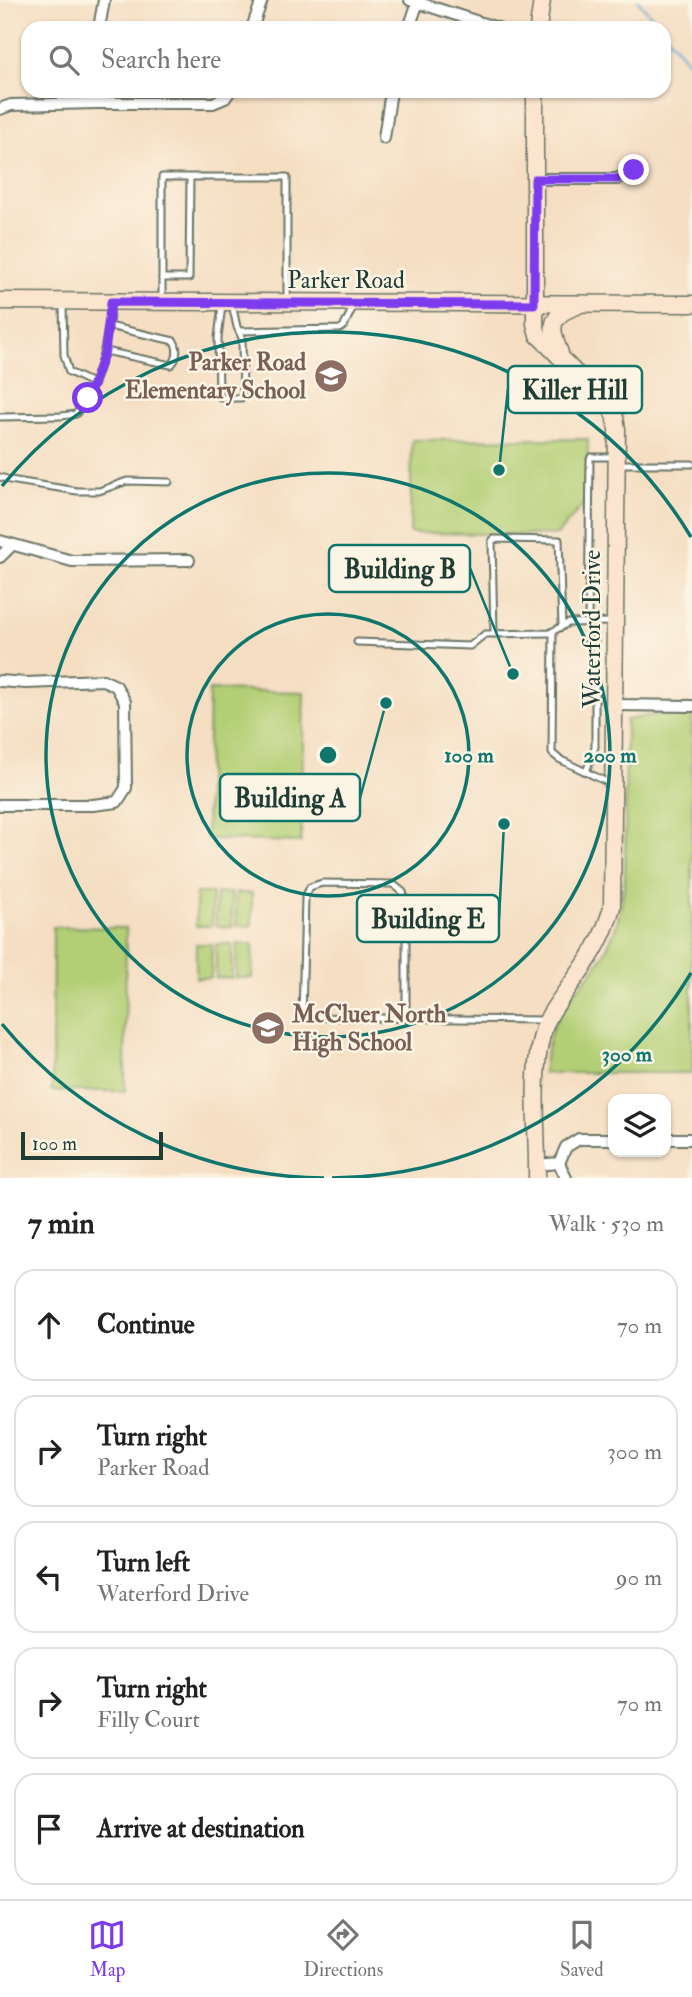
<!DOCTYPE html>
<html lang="en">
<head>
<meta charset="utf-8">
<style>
	:root { --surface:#fff; --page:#f2f2f2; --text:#222; --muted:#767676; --line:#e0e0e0; --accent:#7c3aed }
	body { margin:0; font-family:"IM FELL Double Pica",serif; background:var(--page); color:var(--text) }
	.controls { position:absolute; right:21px; bottom:21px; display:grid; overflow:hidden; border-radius:14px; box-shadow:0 2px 5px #0004 }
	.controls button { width:63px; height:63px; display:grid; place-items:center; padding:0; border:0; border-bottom:2px solid var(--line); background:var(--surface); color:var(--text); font:35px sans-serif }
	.scale { position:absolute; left:21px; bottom:18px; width:142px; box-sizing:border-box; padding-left:7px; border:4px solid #1f3d34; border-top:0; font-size:19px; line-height:24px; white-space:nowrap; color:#1f3d34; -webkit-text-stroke:5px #fcf5e5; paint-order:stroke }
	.stop { position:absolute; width:21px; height:21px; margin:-16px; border:5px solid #7c3aed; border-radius:50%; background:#fff }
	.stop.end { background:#7c3aed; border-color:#fff; box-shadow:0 2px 7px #0008 }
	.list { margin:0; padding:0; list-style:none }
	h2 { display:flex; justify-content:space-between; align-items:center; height:91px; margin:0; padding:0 28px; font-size:30px }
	h2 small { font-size:23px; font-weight:400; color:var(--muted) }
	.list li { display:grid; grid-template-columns:46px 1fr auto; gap:21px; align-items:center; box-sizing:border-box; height:112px; margin:0 14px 14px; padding:0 14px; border:2px solid var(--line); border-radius:21px }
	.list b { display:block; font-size:26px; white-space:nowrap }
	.list p { margin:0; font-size:23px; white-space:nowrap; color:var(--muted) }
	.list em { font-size:23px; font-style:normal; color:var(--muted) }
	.icon { flex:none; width:38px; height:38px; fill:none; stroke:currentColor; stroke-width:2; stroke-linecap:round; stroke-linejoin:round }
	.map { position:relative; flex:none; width:692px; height:1178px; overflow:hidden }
	.search { position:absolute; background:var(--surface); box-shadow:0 2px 5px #0004; left:21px; right:21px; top:21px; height:77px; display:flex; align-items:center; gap:18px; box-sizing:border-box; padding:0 24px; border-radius:21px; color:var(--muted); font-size:26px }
	.sheet { height:721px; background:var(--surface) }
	nav { display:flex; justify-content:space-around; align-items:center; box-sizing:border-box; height:98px; border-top:2px solid var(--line); background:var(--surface); font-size:19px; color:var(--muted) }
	nav a { display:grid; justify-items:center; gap:4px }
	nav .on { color:var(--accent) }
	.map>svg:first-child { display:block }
	.green { fill:#b3cf75; stroke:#698654; stroke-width:2 }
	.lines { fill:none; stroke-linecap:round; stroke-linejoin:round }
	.stream { stroke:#5ba8d4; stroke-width:2.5 }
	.lane-casing { stroke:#6a7566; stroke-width:9 }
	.street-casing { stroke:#6a7566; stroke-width:14 }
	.secondary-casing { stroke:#6a7566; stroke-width:19 }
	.lane { stroke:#fff; stroke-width:5 }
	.street { stroke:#fff; stroke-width:10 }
	.secondary { stroke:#fce5cf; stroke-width:16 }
	.route { stroke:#7c3aed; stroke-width:9 }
	.ring { fill:none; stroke:#0f766e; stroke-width:3.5 }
	.labels { text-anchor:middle; stroke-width:5; stroke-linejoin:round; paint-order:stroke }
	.street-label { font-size:24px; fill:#1f3d34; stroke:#fcf5e5 }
	.education-label { font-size:24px; font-weight:bold; fill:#785e54; stroke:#fcf5e5; text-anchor:end }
	.centre { fill:#0f766e; stroke:#fcf5e5; stroke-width:3.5 }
	.ring-label { font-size:21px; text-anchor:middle; font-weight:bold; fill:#0f766e; stroke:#fcf5e5; stroke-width:5; stroke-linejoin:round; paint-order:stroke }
	.leader { fill:none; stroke:#0f766e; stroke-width:2.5 }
	.callout-dot { fill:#0f766e; stroke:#fcf5e5; stroke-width:2.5 }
	.callout { fill:#fcf5e5; stroke:#0f766e; stroke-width:2.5 }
	.callout-label { font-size:26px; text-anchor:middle; font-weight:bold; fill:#1f3d34 }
</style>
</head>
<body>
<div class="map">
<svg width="692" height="1178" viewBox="0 0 692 1178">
	<rect width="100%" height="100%" fill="#fcf5e5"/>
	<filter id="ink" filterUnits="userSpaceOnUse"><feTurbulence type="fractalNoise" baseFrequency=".0143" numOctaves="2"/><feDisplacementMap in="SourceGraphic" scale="14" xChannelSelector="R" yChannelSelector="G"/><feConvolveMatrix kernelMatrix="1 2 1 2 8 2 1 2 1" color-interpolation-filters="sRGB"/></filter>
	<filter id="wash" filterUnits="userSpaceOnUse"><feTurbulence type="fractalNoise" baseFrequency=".00686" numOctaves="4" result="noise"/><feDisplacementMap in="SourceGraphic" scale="28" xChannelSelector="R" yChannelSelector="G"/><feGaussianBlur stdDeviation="1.57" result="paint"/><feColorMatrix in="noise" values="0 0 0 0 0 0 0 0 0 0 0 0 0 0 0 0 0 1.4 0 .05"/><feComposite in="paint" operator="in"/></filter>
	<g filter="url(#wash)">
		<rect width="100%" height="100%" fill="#f5dec2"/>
		<g class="green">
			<path d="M588 439 587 500 557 535 410 533 412 440Z"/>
			<path d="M209 690 304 692 301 842 206 839Z"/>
			<path d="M692 713V1073H543C546 1047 552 1018 570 997 580 985 593 973 601 959 617 932 622 908 625 876L626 720 658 714Z"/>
			<rect x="196" y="893" width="16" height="33"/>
			<path d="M216 893H232V927L216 926Z"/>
			<rect x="236" y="893" width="16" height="33"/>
			<path d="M53 927 126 928 125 1091H52Z"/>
			<path d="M196 944H212L211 978H196Z"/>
			<rect x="216" y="944" width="16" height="34"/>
			<path d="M237 944H253L252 978H236Z"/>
		</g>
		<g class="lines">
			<g class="stream">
				<path d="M638 0 661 28"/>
				<path d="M664 32 692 67"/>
			</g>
		</g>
	</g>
	<g filter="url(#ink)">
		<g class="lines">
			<g class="lane-casing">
				<g id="lane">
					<path d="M190 177 189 278H162V177H287V299"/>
					<path d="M162 278V300"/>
					<path d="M63 304 64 355 69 372 94 384"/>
					<path d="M222 305 218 338 219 395 221 398H241L243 396 242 338 237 327 232 304"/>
					<path d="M239 331 340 329 344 326 354 305"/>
					<path d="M105 351 171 365C178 359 178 348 174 341L109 326"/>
					<path d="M0 417 61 416 76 414C100 382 107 343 111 305"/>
					<path d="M618 464H692"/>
					<path d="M0 477 10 480 77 491H99L127 481 169 482"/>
					<path d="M588 623 590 459 591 457H613"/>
					<path d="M553 631 552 753 559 759 611 784"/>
					<path d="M494 634 492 541 494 539 559 540 562 627"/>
					<path d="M357 642 470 646 485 634 550 633 568 623 612 622"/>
					<path d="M586 772 595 747V622"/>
					<path d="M406 1019V902L403 892 393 884 322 883 310 887 305 897 302 1017 544 1020"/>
				</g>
			</g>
			<g class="street-casing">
				<g id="street">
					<path d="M410 0 497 28"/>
					<path d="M99 28 104 0"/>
					<path d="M252 28 262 0"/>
					<path d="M409 28 418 2"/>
					<path d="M0 109 11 105 97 103H213L225 98 230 91"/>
					<path d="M384 138 391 91"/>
					<path d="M535 179H617L634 170"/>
					<path d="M0 541 72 561 189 560"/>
					<path d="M0 557 12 545"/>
					<path d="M0 681 26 683 103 680 116 686 125 702 126 788 117 802 93 805H0"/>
					<path d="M614 705 692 706"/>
					<path d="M666 1139H692"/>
					<path d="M559 1163 566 1178"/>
					<path d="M538 1165 559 1163 566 1147 579 1139H613"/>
				</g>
			</g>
			<g class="secondary-casing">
				<g id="secondary">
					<path d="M538 28 542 0"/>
					<path d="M535 91V324L538 335 612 410 615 418 617 429 612 907C603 940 589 960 569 987 561 999 551 1010 546 1023 529 1065 538 1132 537 1178"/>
					<path d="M0 301 692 304"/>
					<path d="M560 353C550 329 548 315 577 306"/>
				</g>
			</g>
			<use href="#lane" class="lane"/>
			<use href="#street" class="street"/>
			<use href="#secondary" class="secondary"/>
		</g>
	</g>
	<g class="lines" filter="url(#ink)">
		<path class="route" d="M88 398 105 351 111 302 534 304 535 179H617L634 170"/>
	</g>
	<g class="ring">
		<circle cx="328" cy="755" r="141"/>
		<circle cx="328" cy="755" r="282"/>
		<path d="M691 973A423 423 0 0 1 332 1178M324 1178A423 423 0 0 1 2 1024M2 486A423 423 0 0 1 691 537"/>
	</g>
	<defs>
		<g id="school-disc" transform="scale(1.75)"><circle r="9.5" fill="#8d6e63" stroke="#fcf5e5"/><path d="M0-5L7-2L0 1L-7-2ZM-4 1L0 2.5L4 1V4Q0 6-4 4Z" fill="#fff"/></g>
	</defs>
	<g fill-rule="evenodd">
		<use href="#school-disc" x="331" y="376"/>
		<use href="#school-disc" x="268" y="1028"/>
	</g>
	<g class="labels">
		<g class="street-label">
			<text x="346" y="288">Parker Road</text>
			<text transform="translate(592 629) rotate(-90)" y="8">Waterford Drive</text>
		</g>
		<g class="education-label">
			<text x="306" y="370">Parker Road<tspan x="306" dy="28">Elementary School</tspan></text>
			<text x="292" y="1022" text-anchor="start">McCluer North<tspan x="292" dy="28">High School</tspan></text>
		</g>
	</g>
	<circle cx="328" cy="755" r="10" class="centre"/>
	<g class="ring-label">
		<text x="469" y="762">100 m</text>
		<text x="610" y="762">200 m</text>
		<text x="627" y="1061">300 m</text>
	</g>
	<path class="leader" d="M499 470L508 389M513 674L470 568M386 703L360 798M504 824L499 919"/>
	<g class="callout-dot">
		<circle cx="499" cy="470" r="7"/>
		<circle cx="513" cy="674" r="7"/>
		<circle cx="386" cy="703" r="7"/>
		<circle cx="504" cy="824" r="7"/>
	</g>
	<g class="callout">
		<rect x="508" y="366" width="134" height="47" rx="7"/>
		<rect x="329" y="545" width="141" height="47" rx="7"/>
		<rect x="220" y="774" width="140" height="47" rx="7"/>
		<rect x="357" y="895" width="142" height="47" rx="7"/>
	</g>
	<g class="callout-label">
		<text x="575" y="399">Killer Hill</text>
		<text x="400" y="578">Building B</text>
		<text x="290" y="807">Building A</text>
		<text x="428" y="928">Building E</text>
	</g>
</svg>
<div class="controls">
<button><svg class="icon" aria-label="layers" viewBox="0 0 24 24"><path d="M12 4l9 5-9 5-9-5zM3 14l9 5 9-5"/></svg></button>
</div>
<div class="scale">100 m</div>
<div class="stop" style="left:88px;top:398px"></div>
<div class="stop end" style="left:634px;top:170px"></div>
<div class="search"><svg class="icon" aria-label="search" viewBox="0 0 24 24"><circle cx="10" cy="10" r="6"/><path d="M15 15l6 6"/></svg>Search here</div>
</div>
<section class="sheet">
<h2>7 min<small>Walk · 530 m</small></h2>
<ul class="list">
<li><svg class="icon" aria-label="ahead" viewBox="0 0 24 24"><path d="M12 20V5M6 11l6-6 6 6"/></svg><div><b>Continue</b></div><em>70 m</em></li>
<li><svg class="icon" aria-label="right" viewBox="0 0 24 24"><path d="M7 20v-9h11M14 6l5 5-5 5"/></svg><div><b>Turn right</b><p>Parker Road</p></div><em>300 m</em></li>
<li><svg class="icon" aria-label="left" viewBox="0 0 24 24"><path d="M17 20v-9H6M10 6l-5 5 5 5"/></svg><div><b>Turn left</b><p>Waterford Drive</p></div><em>90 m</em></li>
<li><svg class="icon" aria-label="right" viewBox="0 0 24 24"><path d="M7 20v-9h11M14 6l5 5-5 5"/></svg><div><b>Turn right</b><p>Filly Court</p></div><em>70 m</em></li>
<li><svg class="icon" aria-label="arrive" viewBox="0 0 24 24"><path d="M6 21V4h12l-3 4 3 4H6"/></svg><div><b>Arrive at destination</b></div></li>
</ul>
</section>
<nav>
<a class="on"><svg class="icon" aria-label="map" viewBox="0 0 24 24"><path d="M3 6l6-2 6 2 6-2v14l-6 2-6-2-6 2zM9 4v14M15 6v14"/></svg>Map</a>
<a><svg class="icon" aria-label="directions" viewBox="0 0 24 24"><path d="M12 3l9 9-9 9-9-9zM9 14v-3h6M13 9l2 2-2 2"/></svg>Directions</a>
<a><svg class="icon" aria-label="saved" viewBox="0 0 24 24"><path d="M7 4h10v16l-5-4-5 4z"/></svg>Saved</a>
</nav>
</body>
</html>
